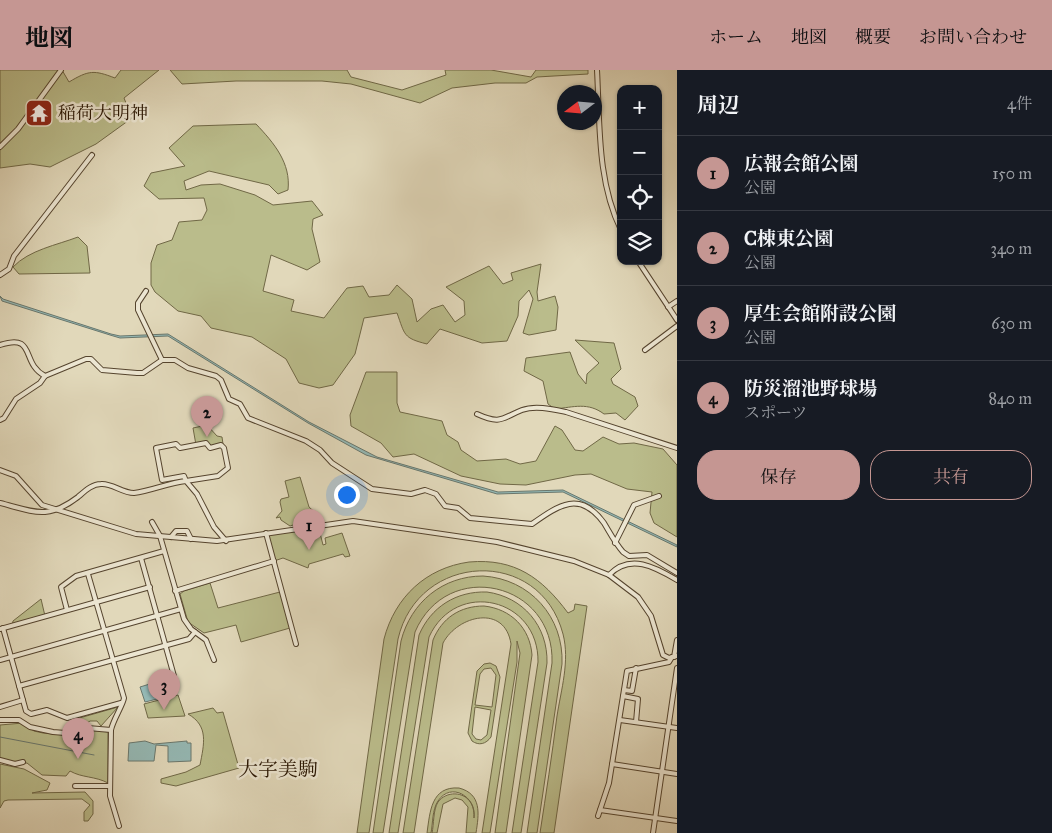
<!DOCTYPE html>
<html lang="ja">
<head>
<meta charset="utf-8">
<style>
	:root { --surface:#171b24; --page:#242831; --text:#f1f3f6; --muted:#9ea1a6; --line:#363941; --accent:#c59692 }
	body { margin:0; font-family:"IM FELL Great Primer","Noto Serif JP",serif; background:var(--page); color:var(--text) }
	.controls { position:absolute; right:15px; top:15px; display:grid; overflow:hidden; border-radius:10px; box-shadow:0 1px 4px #0004 }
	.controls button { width:45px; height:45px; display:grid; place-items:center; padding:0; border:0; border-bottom:1px solid var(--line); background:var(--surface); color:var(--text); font:25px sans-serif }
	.compass { position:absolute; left:557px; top:15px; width:45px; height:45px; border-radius:50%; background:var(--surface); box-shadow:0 1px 4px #0004; rotate:254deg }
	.you { position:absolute; left:346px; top:424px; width:18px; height:18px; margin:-12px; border:4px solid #fff; border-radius:50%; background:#1a73e8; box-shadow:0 0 0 8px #1a73e833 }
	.badge { display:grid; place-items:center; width:32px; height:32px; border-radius:50%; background:var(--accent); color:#111; font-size:16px; font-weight:700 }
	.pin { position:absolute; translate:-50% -41px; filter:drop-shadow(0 1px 2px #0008) }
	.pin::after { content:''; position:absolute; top:26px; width:18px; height:15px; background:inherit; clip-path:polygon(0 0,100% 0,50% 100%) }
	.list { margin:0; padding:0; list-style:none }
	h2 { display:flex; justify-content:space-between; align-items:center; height:65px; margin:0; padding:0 20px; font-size:21px }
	h2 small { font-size:16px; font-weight:400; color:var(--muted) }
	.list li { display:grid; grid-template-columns:32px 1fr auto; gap:15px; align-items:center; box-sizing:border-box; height:75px; padding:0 20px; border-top:1px solid var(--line) }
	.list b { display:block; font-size:19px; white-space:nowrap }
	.list p { margin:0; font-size:16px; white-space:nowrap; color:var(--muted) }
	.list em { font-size:16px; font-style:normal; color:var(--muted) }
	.actions { display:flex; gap:10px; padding:15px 20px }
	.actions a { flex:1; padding:11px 0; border:1px solid var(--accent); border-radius:20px; text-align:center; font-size:18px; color:var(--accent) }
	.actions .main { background:var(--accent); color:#111 }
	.icon { flex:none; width:28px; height:28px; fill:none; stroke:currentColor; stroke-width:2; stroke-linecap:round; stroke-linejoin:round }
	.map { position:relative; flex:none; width:677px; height:763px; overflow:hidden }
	header { display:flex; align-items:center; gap:30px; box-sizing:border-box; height:70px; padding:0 25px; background:var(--accent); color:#111 }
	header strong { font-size:24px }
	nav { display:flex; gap:28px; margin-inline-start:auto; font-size:18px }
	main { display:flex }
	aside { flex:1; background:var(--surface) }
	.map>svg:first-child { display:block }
	.green { fill:#babc8b; stroke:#706846; fill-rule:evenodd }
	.water { fill:#95b9b5; stroke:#69776d }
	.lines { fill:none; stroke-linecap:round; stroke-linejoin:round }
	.stream { stroke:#69776d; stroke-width:1 }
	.minor-casing { stroke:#55442e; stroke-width:6 }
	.minor { stroke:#ece6d2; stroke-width:4 }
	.labels { text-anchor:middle; stroke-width:5; stroke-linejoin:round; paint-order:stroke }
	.poi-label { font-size:18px; fill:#261300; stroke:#ece6d2; text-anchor:start }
	.quarter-label { font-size:20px; fill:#261300; stroke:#ece6d2 }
</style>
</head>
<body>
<header>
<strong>地図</strong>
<nav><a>ホーム</a><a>地図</a><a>概要</a><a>お問い合わせ</a></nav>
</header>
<main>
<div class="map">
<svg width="677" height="763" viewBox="0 0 677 763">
	<rect width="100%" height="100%" fill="#e1d8ba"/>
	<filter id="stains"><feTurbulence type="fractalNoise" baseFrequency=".004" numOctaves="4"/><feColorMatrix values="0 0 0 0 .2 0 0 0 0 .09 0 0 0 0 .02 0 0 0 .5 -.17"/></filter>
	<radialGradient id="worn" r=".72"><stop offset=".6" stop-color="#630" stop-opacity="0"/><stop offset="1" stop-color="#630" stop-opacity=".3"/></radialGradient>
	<g class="green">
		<path d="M0 0H62L69 12C89 0 94 0 115 8L121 0H159L124 28 132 48 96 74 50 97 30 94 0 98Z"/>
		<path d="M170 0H347L351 7 402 20 446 5 445 0H491L531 7 536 0H588V4L537 7 526 13H495L452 18 420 33 351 14 322 11H236L182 14Z"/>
		<path d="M256 54C274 73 291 93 288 120L278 124 269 115 209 101 184 111 186 120 201 115 220 114 255 125 273 135 312 131 323 145 313 149 312 159 320 192 307 200 271 185 263 221 294 230 291 241 324 248 347 218 363 216 369 227 389 225 397 215 412 229 417 252 431 239 443 235 455 252 465 245 464 231 446 217 489 196 503 214 513 210 511 203 541 194 537 222 538 231 555 226 558 237 556 260 529 265 523 263 533 229 529 220 519 231 518 246 507 271 482 273 440 259 427 274C403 268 405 265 397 243L364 248 355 284 333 315 319 318 299 313 286 289 252 267 211 258 201 246 178 241 155 222 151 215V193L157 175 172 170 179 152 202 150 207 140 204 128 159 129 144 116 151 103 185 96 169 78 193 56Z"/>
		<path d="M78 167 87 176 90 203 19 204 13 197C29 180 57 175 78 167Z"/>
		<path d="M575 270 614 273 621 299 611 309 613 314 635 327 638 336 625 350 616 343 604 344C588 332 574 337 555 339L548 334 543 311 524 301 526 288 570 282 578 304 586 314 587 304 599 293Z"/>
		<path d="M366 302H397V333L400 342 442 351 447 365 458 372 461 380 477 391 506 389 520 394 536 391 555 356 562 360 575 380 583 381 603 367 619 374 634 373 663 379 677 395V467L654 453 650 443 652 422 627 419 591 404 575 405 526 415 500 414 461 406 414 384 393 387 381 373 351 356 350 345Z"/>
		<path d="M207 355 217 366 222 367 223 374 210 378 206 373 196 375 193 358Z"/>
		<path d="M300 407 309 437 320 447 318 452 307 454 306 451 290 456 281 450 280 447 276 448 282 441 280 432 281 429 289 427 285 411Z"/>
		<path d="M318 455 323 475 326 474 325 468 342 463 350 486 345 487 343 484 309 494 308 498 283 488 274 491 266 463Z"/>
		<path d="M469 492C515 488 542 508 568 543L574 540 575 534 587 536 554 763H540C546 724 552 685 557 646 561 620 570 591 563 564 540 476 418 482 398 569L369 763H357L384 569C395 527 426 498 469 492Z"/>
		<path d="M483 506C530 509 564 547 562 594L537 763H527L552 593C555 512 447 487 415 562L383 763H373L401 571C411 532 443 506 483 506Z"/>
		<path d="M210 513 218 538 280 522 290 558 241 572 236 555 204 563 188 552 180 524 184 521Z"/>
		<path d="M487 522C523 527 548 556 547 593L521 763H512L538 592C539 528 456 508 429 567L398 763H389L419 565C431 537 456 521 487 522Z"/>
		<path d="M41 529 45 546 12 556 13 551Z"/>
		<path d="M484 536C511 539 530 558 532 585L506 763H495L520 583 517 571V592L490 763H482L511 574C505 534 458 545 443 573L414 763H403L433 570C442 548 460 536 484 536Z"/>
		<path d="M484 594 490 593 496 596 500 607 491 667C486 674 479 676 472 671L468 663 477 601ZM491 598 496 605 492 637 475 635 480 604 484 599ZM475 637 491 640 487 665 481 670 476 669 472 664Z"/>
		<path d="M178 625 185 646 148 648 144 634Z"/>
		<path d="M118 637 101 656 97 651H90L83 656 76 649Z"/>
		<path d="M213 638 217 643 223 642 239 698 176 716 161 713V709L186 702 200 695C204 674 209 656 188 644Z"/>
		<path d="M23 653 34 661 43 663 66 665 91 659 108 662V713C95 706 82 708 70 701L66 706 42 705 27 693 15 694 0 689V655Z"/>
		<path d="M0 694 24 699 50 713 47 720 32 723 85 722 93 731V744L88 751H84V742L90 735 82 729 8 730 4 731 0 738Z"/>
		<path d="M459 718C482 724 479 744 476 763H466L468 737 462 730 455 728 443 734 437 763H432C434 754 433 740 438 732 446 721 464 721 471 733 474 738 474 744 474 748 477 727 451 711 438 731 432 740 433 753 431 763H427C430 742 431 716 459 718Z"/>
	</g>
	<g class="water">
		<path d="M0 226 3 229 111 264 120 266 168 264 309 352 377 387 498 422 563 420 677 475V477L563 422 497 424 366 385 308 353 168 266 120 268 110 265 2 231Z"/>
		<path d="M166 609 169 626 145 632 140 617Z"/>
		<path d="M145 671 154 674 187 671V673H191V691L168 692V676L156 675 154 691H128L129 673Z"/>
	</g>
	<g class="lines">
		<path class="stream" d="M0 667 94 685"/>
		<g class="minor-casing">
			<g id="minor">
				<path d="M597 0C600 54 597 111 621 160"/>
				<path d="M0 77 18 59 61 0"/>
				<path d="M638 191 677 250"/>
				<path d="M0 205 9 199 14 186 92 85"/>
				<path d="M146 221 138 233V240L162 290"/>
				<path d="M668 237 677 231"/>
				<path d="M0 275C37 263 20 293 45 306"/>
				<path d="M645 280 677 256"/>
				<path d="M477 344C501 355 502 348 522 340 535 335 552 339 566 342L677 378"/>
				<path d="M0 350 4 348 16 329 40 313 45 306 86 289H91L102 300 137 303H143L162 290H175L188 298 216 306 221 310 229 329 240 334 248 348 306 371 320 380 332 393 372 419 411 424 425 420 436 424 445 436 458 438 470 448 532 454C559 435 580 420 604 453 610 463 615 473 623 482L629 486 647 485 677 503"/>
				<path d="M206 373 210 378 221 375 224 378 228 398 218 406 186 411 184 406 162 410 156 378 176 374 180 378Z"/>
				<path d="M0 400 16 406 42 435 136 464 217 471 353 451 497 472 574 491 609 505 638 527 651 546 663 585 669 588 677 586"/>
				<path d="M0 433C35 442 48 450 78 427 85 421 92 414 101 414 112 413 122 423 134 423 151 421 168 413 186 411L197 424 214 457 226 471"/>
				<path d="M152 452 160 466 184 549 191 559 206 570 214 590"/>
				<path d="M266 463 296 574"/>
				<path d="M171 467 176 461H187L191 469"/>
				<path d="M615 473 634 435 659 426"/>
				<path d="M141 488 174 606"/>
				<path d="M88 504 124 628C123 635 113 650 111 660L110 726 119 756"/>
				<path d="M609 505C630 483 655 497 677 510"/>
				<path d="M175 521 274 491"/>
				<path d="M67 540 61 517 76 506 164 481"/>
				<path d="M3 558 26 641 31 644 47 640 67 648 121 633"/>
				<path d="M0 559 150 517"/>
				<path d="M674 587 677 570"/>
				<path d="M0 590 181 539"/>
				<path d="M19 616 189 569 195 562"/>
				<path d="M624 620 632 621 636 598"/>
				<path d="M623 626 638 629 636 652"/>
				<path d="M0 637 23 630"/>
				<path d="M0 650H19L30 657 53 662 65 663 88 658 111 660"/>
				<path d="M620 650 677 658"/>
				<path d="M0 690 15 694 23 692"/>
				<path d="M612 694 677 704"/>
				<path d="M75 716H109"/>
				<path d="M600 740 677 751"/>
				<path d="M598 746 609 713 627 601 669 592 672 587"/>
				<path d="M653 763 677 598"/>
			</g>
		</g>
		<use href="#minor" class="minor"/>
	</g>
	<defs>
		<g id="temple-square" transform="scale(1.4375)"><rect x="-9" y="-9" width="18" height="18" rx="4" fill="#8f2418" stroke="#ece6d2"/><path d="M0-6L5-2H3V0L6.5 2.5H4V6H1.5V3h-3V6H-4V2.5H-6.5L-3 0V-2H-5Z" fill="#fff"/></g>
	</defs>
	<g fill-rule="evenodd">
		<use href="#temple-square" x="39" y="43"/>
	</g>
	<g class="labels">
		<g class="poi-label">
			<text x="58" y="49">稲荷大明神</text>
		</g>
		<g class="quarter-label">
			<text x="278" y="706">大字美駒</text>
		</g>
	</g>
	<rect width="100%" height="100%" filter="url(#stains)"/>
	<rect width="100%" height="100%" fill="url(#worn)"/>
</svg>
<div class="controls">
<button>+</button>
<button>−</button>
<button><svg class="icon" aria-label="locate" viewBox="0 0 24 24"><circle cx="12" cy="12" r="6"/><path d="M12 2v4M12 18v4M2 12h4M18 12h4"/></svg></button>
<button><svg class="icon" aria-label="layers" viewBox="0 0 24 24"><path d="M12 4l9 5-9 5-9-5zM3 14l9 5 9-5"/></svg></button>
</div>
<svg class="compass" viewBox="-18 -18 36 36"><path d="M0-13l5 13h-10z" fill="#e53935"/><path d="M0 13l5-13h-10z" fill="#9ea1a6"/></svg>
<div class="you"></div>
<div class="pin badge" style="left:309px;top:480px">1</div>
<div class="pin badge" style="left:207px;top:367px">2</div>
<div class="pin badge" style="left:164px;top:640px">3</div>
<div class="pin badge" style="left:78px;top:689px">4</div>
</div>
<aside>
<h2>周辺<small>4件</small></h2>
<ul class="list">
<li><span class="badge">1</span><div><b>広報会館公園</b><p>公園</p></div><em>150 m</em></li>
<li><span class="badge">2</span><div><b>C棟東公園</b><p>公園</p></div><em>340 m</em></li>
<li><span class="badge">3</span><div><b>厚生会館附設公園</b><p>公園</p></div><em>630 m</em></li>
<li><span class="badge">4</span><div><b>防災溜池野球場</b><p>スポーツ</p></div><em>840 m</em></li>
</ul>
<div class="actions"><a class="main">保存</a><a>共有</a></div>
</aside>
</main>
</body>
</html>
